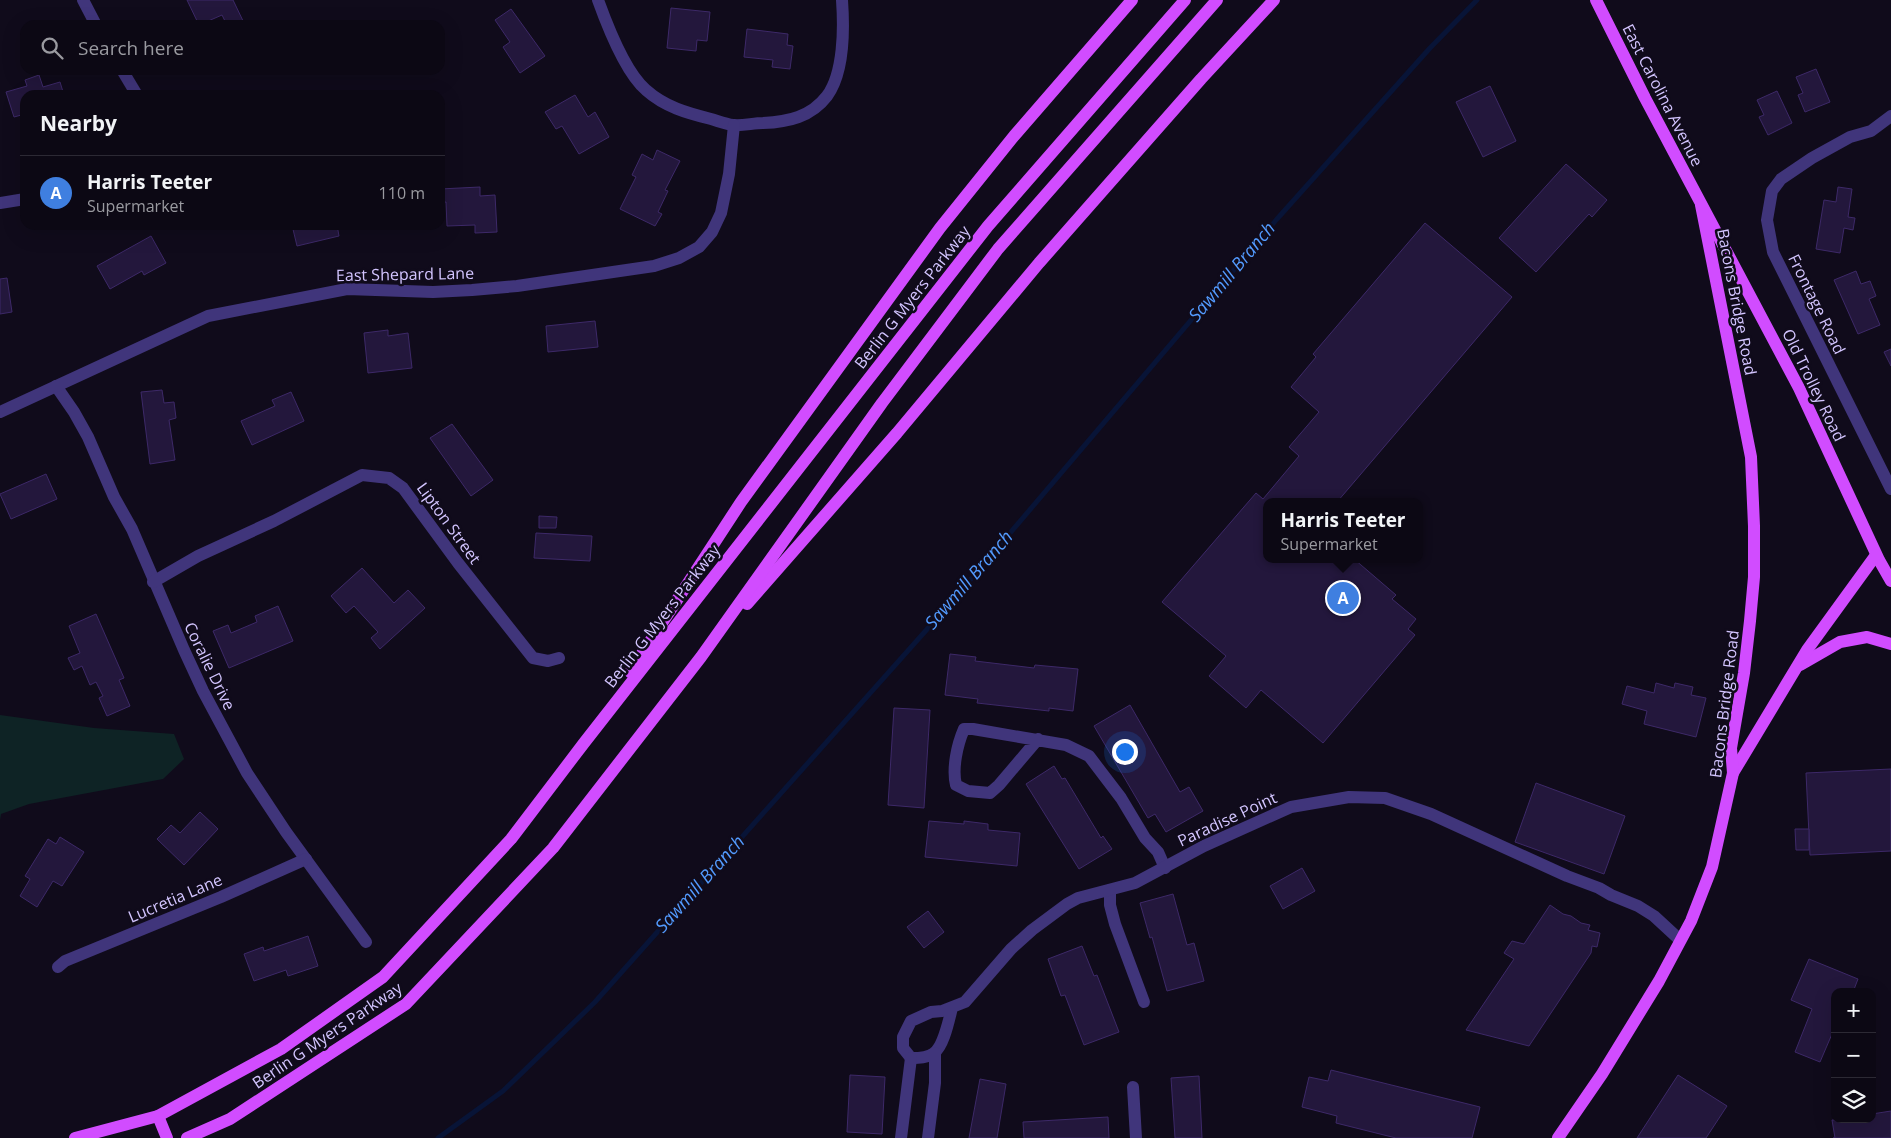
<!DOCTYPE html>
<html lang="en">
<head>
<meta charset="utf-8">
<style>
	:root { --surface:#0c0814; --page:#1a1622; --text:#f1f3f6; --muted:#9a9aa0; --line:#2c2934; --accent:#00bcf0 }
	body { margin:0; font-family:"Open Sans",sans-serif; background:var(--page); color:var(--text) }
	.controls { position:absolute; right:15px; bottom:15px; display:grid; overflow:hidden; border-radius:10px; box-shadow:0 5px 20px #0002 }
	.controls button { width:45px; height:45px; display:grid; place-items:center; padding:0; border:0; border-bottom:1px solid var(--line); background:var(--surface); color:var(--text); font:25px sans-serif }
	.you { position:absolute; left:1124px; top:751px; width:18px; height:18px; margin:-12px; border:4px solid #fff; border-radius:50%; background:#1a73e8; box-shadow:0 0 0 8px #1a73e833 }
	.badge { display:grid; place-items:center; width:32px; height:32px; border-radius:50%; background:var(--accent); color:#fff; font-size:16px; font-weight:700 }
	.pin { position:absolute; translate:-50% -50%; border:2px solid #fff; box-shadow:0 1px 5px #0006 }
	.popup { position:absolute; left:1263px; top:498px; width:160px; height:65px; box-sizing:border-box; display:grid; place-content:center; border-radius:10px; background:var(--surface); filter:drop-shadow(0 1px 4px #0005); font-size:16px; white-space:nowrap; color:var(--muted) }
	.popup b { font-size:19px; color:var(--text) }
	.popup::after { content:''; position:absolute; left:50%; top:100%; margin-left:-10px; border:10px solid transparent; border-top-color:var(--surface) }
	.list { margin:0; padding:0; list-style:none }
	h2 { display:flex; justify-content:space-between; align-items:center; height:65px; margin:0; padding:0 20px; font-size:21px }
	h2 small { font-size:16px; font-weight:400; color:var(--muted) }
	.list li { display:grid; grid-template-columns:32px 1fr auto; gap:15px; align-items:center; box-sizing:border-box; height:75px; padding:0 20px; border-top:1px solid var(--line) }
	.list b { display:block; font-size:19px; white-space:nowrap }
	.list p { margin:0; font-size:16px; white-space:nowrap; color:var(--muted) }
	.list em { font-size:16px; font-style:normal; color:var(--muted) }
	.icon { flex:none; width:28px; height:28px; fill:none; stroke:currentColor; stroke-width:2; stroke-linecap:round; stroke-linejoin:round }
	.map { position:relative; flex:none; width:1891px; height:1138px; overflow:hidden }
	.search { position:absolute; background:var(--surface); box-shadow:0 5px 20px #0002; left:20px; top:20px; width:425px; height:55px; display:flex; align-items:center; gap:12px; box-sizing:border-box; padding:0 18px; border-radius:15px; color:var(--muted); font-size:19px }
	.panel { position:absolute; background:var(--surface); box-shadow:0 5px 20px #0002; left:20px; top:90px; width:425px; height:140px; border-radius:15px }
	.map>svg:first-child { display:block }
	.green { fill:#0e2325 }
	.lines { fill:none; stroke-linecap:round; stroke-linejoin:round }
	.stream { stroke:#081437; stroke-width:5 }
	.building { fill:#23173c; stroke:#3d2968 }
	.minor { stroke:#40357b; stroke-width:12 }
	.major { stroke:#d14cff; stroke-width:12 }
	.labels { text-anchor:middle; stroke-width:5; stroke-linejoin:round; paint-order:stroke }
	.street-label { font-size:16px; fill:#d3c5ff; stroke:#100b1b }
	.water-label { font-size:18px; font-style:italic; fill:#539bff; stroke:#100b1b }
</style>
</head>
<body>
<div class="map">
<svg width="1891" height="1138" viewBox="0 0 1891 1138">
	<rect width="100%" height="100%" fill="#100b1b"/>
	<path class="green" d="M0 715 94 728 174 734 184 759 163 779 29 804 1 814 0 820Z"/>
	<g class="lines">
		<path class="stream" d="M438 1138 503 1091 595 1002 954 599 1277 219 1430 48 1477 0"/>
	</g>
	<g class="building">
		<path d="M187 0H233L245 25H227L222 15 199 25Z"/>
		<path d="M671 8 710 12 707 41 697 40 696 51 667 48Z"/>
		<path d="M511 9 545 56 520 73 503 47 510 42 495 20Z"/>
		<path d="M747 29 788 34 787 45 793 46 790 69 772 67 773 60 744 57Z"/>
		<path d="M1816 69 1830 102 1805 112 1798 95 1803 93 1796 77Z"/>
		<path d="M39 75 43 87 60 82 64 95H25V114L14 117 6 92 27 86 25 80Z"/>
		<path d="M1490 86 1516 141 1483 157 1456 102Z"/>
		<path d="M1777 91 1792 123 1768 135 1759 117 1764 115 1757 100Z"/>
		<path d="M575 95 588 117 595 112 609 137 579 154 562 126 556 129 545 112Z"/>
		<path d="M657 150 680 161 665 190 668 191 658 212 662 214 655 226 620 209 636 177 632 175 642 154 653 160Z"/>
		<path d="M1566 164 1607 200 1592 217 1589 214 1536 272 1499 238Z"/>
		<path d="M480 187V196L495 195 497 232 475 233V225L447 226 446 202 440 203V189Z"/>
		<path d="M1838 187 1852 189 1848 217 1855 218 1853 230 1844 228 1840 253 1816 249 1824 200 1836 202Z"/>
		<path d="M1425 223 1512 297 1337 502H1267V559H1354L1396 595 1392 599 1416 619 1408 629 1415 635 1323 743 1261 690 1246 708 1209 676 1226 656 1162 602 1256 493 1263 499 1299 456 1289 447 1319 412 1291 387 1316 357 1313 354Z"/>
		<path d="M292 225H337L339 236 297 246Z"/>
		<path d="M151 236 166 263 144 275 142 271 110 289 97 266Z"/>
		<path d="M1856 271 1861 284 1870 281 1876 296 1869 299 1880 325 1858 334 1834 280Z"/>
		<path d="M7 278 12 312 0 314V279Z"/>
		<path d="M595 321 598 347 548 352 546 326Z"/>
		<path d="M388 330V336L408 333 412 368 368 373 364 333Z"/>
		<path d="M1891 349V366L1884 352Z"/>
		<path d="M162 390 164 403 174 402 176 418 169 420 175 460 150 464 141 392Z"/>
		<path d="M291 392 304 421 252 445 241 421 275 406 272 400Z"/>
		<path d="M452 424 493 480 471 496 430 438Z"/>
		<path d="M46 474 57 499 11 519 0 494Z"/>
		<path d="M539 516 557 517 556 528H539Z"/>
		<path d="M536 533 592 536 590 561 534 558Z"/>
		<path d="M362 568 394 603 408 590 425 608 380 649 371 638 378 632 354 606 346 613 331 596Z"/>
		<path d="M278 606 293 641 229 668 213 631 228 625 231 633 257 622 255 616Z"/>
		<path d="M96 614 124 678 119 680 130 706 107 716 99 698 103 696 96 682 90 685 82 666 74 670 68 658 80 653 69 626Z"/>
		<path d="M950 654 976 657 975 661 1034 668 1035 665 1078 669 1073 711 1049 708V711L977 703 978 699 945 695Z"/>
		<path d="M1656 683 1674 688 1675 683 1693 687 1691 695 1706 698 1696 737 1644 724 1647 711 1622 704 1627 686 1654 693Z"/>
		<path d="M1130 705 1180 792 1189 787 1203 811 1166 832 1155 814 1148 818 1094 726Z"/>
		<path d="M894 708 930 710 924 808 888 805Z"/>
		<path d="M1054 766 1062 779 1065 778 1101 838 1103 836 1112 849 1079 869 1026 784Z"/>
		<path d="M1891 769V851L1810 855 1806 773Z"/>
		<path d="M1536 783 1625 816 1604 874 1515 842Z"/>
		<path d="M200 812 218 829 184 865 157 839 171 825 180 833Z"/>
		<path d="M929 821 964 824V821L988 824V830L1020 833 1017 866 925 857Z"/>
		<path d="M1795 829H1809V850H1796Z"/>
		<path d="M60 837 84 852 62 886 53 881 37 907 20 896 30 879 25 876 48 839 56 844Z"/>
		<path d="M1302 868 1315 891 1283 909 1270 886Z"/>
		<path d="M1173 894 1187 945 1194 943 1204 981 1167 991 1152 937 1150 938 1140 903Z"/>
		<path d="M1550 905 1563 914 1571 916 1581 923 1590 925 1588 930 1600 933 1597 947 1592 946 1591 953 1529 1046 1466 1030 1514 959 1504 953 1512 941 1524 944Z"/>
		<path d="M928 911 944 932 924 948 907 927Z"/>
		<path d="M308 936 318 966 288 976 286 970 254 981 244 954 263 947 264 951Z"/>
		<path d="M1082 946 1094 976 1097 975 1119 1032 1084 1045 1065 995 1061 996 1048 959Z"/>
		<path d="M1809 959 1858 979 1853 992H1835V1027L1820 1062 1795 1052 1812 1009 1791 1000Z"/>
		<path d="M1331 1070 1480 1107 1472 1138H1396L1336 1123 1337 1116 1302 1107 1309 1077 1328 1081Z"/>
		<path d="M850 1075 885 1077 882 1134 847 1132Z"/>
		<path d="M1678 1075 1727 1106 1706 1138H1637Z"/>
		<path d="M1199 1076 1202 1138H1175L1171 1078Z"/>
		<path d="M980 1079 1006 1084 997 1138H969Z"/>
		<path d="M1891 1111V1138H1833H1835L1832 1120 1872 1119V1114Z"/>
		<path d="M1108 1117 1109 1138H1024L1023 1122Z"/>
	</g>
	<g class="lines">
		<g class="minor">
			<path d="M83 0 96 25"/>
			<path d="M598 0C607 25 626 73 646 90 665 107 687 113 711 119 718 121 726 124 733 125 743 126 753 123 763 123 788 122 811 117 827 96 844 73 844 28 842 0"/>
			<path d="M122 70 137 95"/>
			<path d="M1891 116 1871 131 1850 137 1812 158 1781 179 1772 191 1767 220 1773 252 1891 489"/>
			<path d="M0 203 25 199"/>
			<path d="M56 386 74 412 88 437 114 497 132 529 184 650 203 691 247 773 286 832 366 942"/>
			<path d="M0 412 208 316 347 289 433 292 472 290 517 286 654 266 679 258 699 247 712 232 721 213 729 174 734 125"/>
			<path d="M153 582 198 556 274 521 362 475 389 478 403 488 458 563 533 658 548 661 559 658"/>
			<path d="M1038 739 999 785 990 793 968 791 956 785C952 769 957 745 964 729H973L1066 745 1089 756 1121 798 1145 838 1158 852 1165 868"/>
			<path d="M1110 890V905L1115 924 1144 1002"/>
			<path d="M58 967 65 961 221 897 306 859"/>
			<path d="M952 1008C949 1019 944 1046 934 1053 928 1058 918 1058 911 1058L903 1048V1037L911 1021 931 1012 942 1011 965 1002 1011 949 1032 930 1067 904 1078 898 1135 883 1204 846 1291 807 1349 797 1385 798 1431 814 1567 876 1599 888 1611 895 1638 906 1654 916 1680 940"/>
			<path d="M1133 1087 1136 1138"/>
			<path d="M901 1138 911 1058"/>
			<path d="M928 1138 935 1083V1053"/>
		</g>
		<g class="major">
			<path d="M1596 0 1645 98 1799 388 1879 560 1891 581"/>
			<path d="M747 604 897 433 1039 263 1201 79 1274 0"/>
			<path d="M1800 665 1840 642 1867 637 1891 644"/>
			<path d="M630 672 741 502 940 228 1014 136 1132 0"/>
			<path d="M1733 773 1807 650 1876 555"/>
			<path d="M158 1116 167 1138"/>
			<path d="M75 1138 158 1116 281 1049 383 977 511 839 584 743 988 226 1185 0"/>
			<path d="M187 1138 230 1119 406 1004 553 848 701 657 882 403 998 249 1217 0"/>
			<path d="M1558 1138 1602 1074 1659 981 1691 921 1712 867 1733 773 1731 748 1744 673 1750 621 1754 577V526L1751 457 1701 205"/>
		</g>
	</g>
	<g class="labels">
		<g class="street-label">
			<text transform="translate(1663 95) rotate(63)" y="6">East Carolina Avenue</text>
			<text transform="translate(405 274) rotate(-1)" y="6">East Shepard Lane</text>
			<text transform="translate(912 297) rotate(-52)" y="6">Berlin G Myers Parkway</text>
			<text transform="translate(1737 302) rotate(79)" y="6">Bacons Bridge Road</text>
			<text transform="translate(1817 304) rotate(64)" y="6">Frontage Road</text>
			<text transform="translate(1814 385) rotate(64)" y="6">Old Trolley Road</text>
			<text transform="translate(449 523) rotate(54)" y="6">Lipton Street</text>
			<text transform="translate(662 616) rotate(-52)" y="6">Berlin G Myers Parkway</text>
			<text transform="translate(210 666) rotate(64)" y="6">Coralie Drive</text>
			<text transform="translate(1724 704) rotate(-83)" y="6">Bacons Bridge Road</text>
			<text transform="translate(1227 819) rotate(-25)" y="6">Paradise Point</text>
			<text transform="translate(175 898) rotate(-23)" y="6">Lucretia Lane</text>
			<text transform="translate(327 1035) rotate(-34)" y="6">Berlin G Myers Parkway</text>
		</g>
		<g class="water-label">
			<text transform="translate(1232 272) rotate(-50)" y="6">Sawmill Branch</text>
			<text transform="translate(969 580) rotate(-49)" y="6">Sawmill Branch</text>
			<text transform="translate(700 884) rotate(-48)" y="6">Sawmill Branch</text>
		</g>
	</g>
</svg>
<div class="controls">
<button>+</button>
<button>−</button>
<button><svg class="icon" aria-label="layers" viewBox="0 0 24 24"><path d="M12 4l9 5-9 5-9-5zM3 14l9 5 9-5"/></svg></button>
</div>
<div class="you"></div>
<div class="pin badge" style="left:1343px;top:598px;background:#3f7fe0">A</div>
<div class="popup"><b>Harris Teeter</b>Supermarket</div>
<div class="search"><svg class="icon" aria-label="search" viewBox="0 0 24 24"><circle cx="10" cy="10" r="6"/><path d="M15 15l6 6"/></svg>Search here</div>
<section class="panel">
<h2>Nearby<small></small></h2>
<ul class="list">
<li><span class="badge" style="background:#3f7fe0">A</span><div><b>Harris Teeter</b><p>Supermarket</p></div><em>110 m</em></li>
</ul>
</section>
</div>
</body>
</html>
